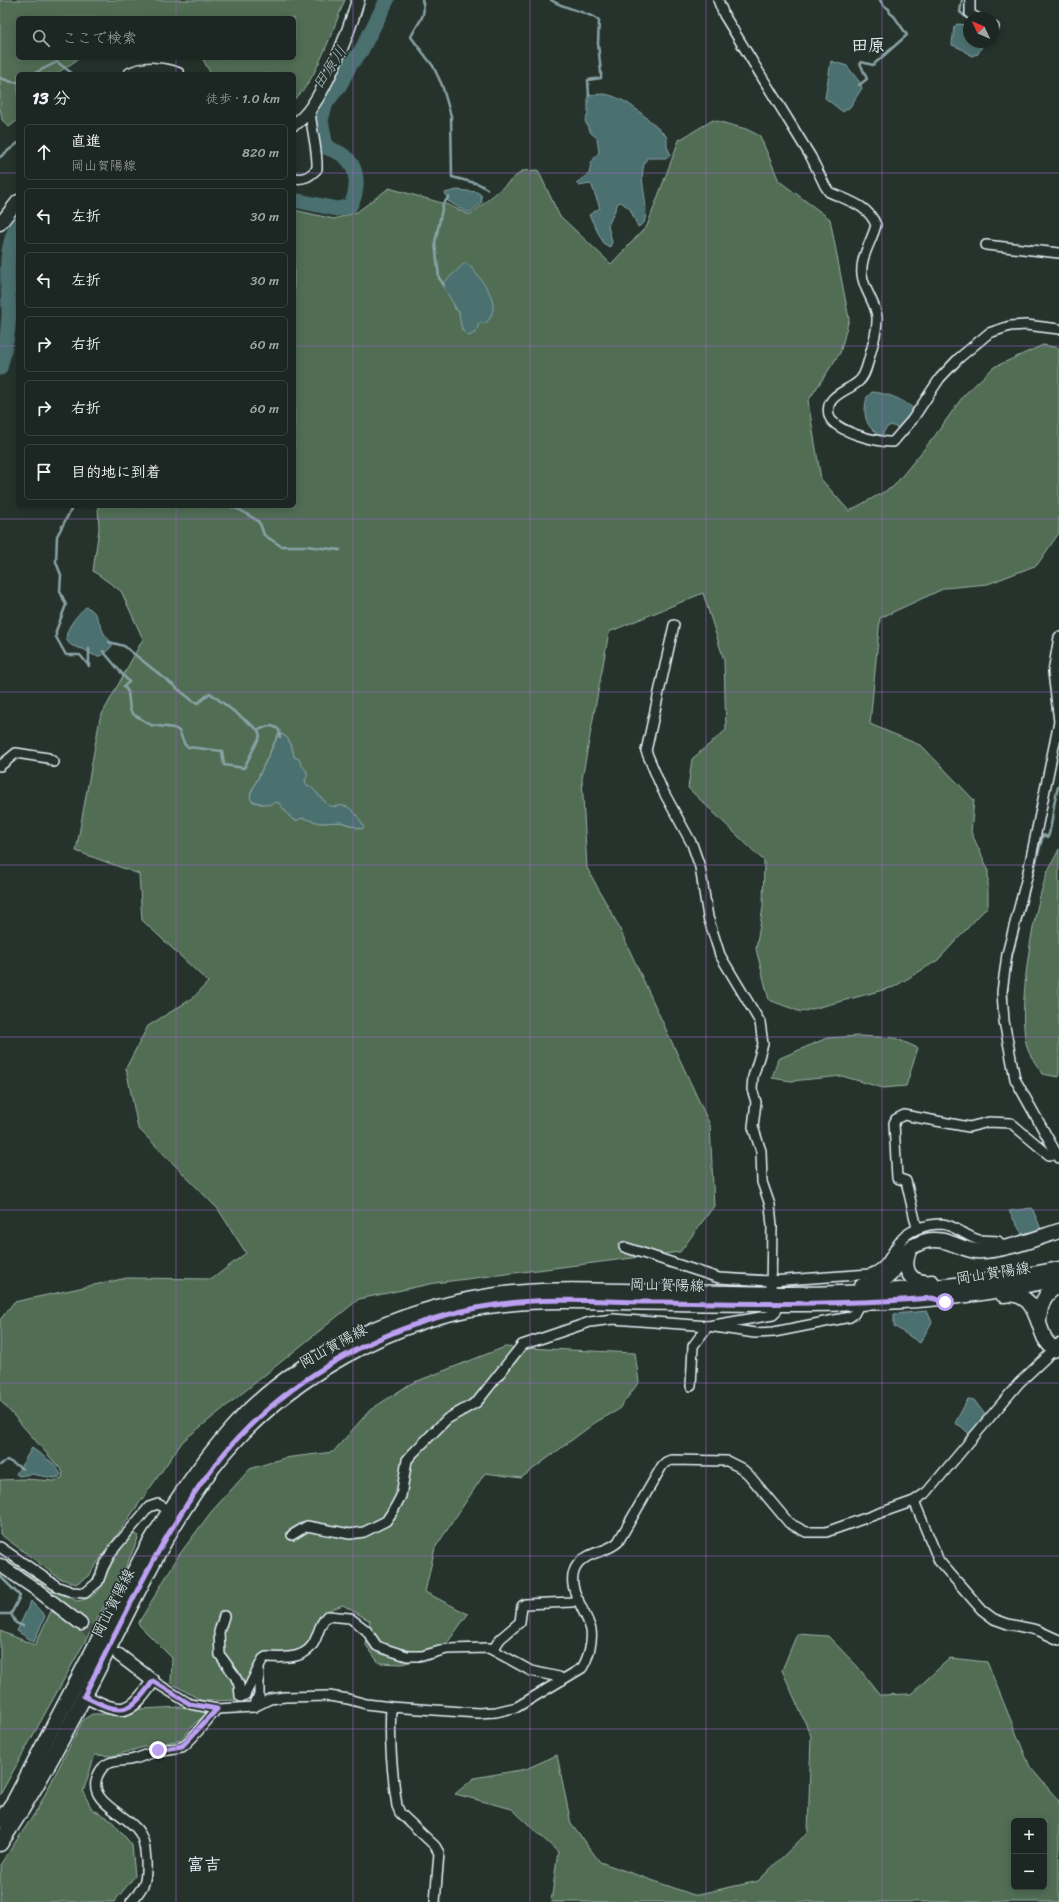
<!DOCTYPE html>
<html lang="ja">
<head>
<meta charset="utf-8">
<style>
	:root { --surface:#1c2622; --page:#29322f; --text:#f1f3f6; --muted:#a0a5a5; --line:#3a4340 }
	body { margin:0; font-family:Sriracha,"Klee One",sans-serif; background:var(--page); color:var(--text) }
	.controls { position:absolute; right:12px; bottom:12px; display:grid; overflow:hidden; border-radius:6px; box-shadow:0 2px 10px #0003 }
	.controls button { width:36px; height:36px; display:grid; place-items:center; padding:0; border:0; border-bottom:1px solid var(--line); background:var(--surface); color:var(--text); font:20px sans-serif }
	.compass { position:absolute; left:963px; top:12px; width:36px; height:36px; border-radius:50%; background:var(--surface); box-shadow:0 2px 10px #0003; rotate:314deg }
	.stop { position:absolute; width:12px; height:12px; margin:-9px; border:3px solid #bca0f2; border-radius:50%; background:#fff }
	.stop.end { background:#bca0f2; border-color:#fff; box-shadow:0 1px 4px #0008 }
	.list { margin:0; padding:0; list-style:none }
	h2 { display:flex; justify-content:space-between; align-items:center; height:52px; margin:0; padding:0 16px; font-size:17px }
	h2 small { font-size:13px; font-weight:400; color:var(--muted) }
	.list li { display:grid; grid-template-columns:26px 1fr auto; gap:12px; align-items:center; box-sizing:border-box; height:56px; margin:0 8px 8px; padding:0 8px; border:1px solid var(--line); border-radius:6px }
	.list b { display:block; font-size:15px; white-space:nowrap }
	.list p { margin:0; font-size:13px; white-space:nowrap; color:var(--muted) }
	.list em { font-size:13px; font-style:normal; color:var(--muted) }
	.icon { flex:none; width:22px; height:22px; fill:none; stroke:currentColor; stroke-width:2; stroke-linecap:round; stroke-linejoin:round }
	.map { position:relative; flex:none; width:1059px; height:1902px; overflow:hidden }
	.search { position:absolute; background:var(--surface); box-shadow:0 2px 10px #0003; left:16px; top:16px; width:280px; height:44px; display:flex; align-items:center; gap:10px; box-sizing:border-box; padding:0 14px; border-radius:6px; color:var(--muted); font-size:15px }
	.panel { position:absolute; background:var(--surface); box-shadow:0 2px 10px #0003; left:16px; top:72px; width:280px; height:436px; border-radius:6px }
	.map>svg:first-child { display:block }
	.green { fill:#516e55; stroke:#9cb0a6; fill-rule:evenodd }
	.water { fill:#4b6f70; stroke:#8aa3a6 }
	.lines { fill:none; stroke-linecap:round; stroke-linejoin:round }
	.stream { stroke:#8aa3a6; stroke-width:2.5 }
	.river { stroke:#4b6f70; stroke-width:15 }
	.secondary-tunnel { stroke:#43504b; stroke-width:12; stroke-dasharray:12 6; stroke-linecap:butt }
	.street-casing { stroke:#e8f1f8; stroke-width:12 }
	.secondary-casing { stroke:#e8f1f8; stroke-width:15 }
	.primary-casing { stroke:#e8f1f8; stroke-width:17 }
	.street { stroke:#26332d; stroke-width:9 }
	.secondary { stroke:#26332d; stroke-width:12 }
	.primary { stroke:#26332d; stroke-width:14 }
	.route { stroke:#bca0f2; stroke-width:5 }
	.grid { fill:none; stroke:#9c67d0; stroke-width:1; stroke-opacity:0.55 }
	.labels { text-anchor:middle; stroke-width:3.5; stroke-linejoin:round; paint-order:stroke }
	.street-label { font-size:15px; fill:#e8f1f8; stroke:#26332d }
	.water-label { font-size:16px; font-style:italic; fill:#a9bdc2; stroke:#26332d }
	.quarter-label { font-size:17px; font-weight:bold; fill:#e8f1f8; stroke:#26332d }
</style>
</head>
<body>
<div class="map">
<svg width="1059" height="1902" viewBox="0 0 1059 1902">
	<rect width="100%" height="100%" fill="#26332d"/>
	<filter id="ink" filterUnits="userSpaceOnUse"><feTurbulence type="fractalNoise" baseFrequency=".025" numOctaves="2"/><feDisplacementMap in="SourceGraphic" scale="8" xChannelSelector="R" yChannelSelector="G"/><feConvolveMatrix kernelMatrix="1 2 1 2 8 2 1 2 1" color-interpolation-filters="sRGB"/></filter>
	<g filter="url(#ink)">
		<g class="green">
			<path d="M0 0H345C335 23 314 87 294 99V74H211L202 58H294V18H18V58H80L56 74H18V120L9 127 2 120 0 107Z"/>
			<path d="M713 120 746 129 760 136 779 181 830 219 849 319 840 353 808 401 821 479 849 511 893 487 934 437 964 395 994 367 1043 345 1059 348V533L1037 565 988 584 945 588 880 618 870 724 922 746 974 800 971 832 988 869V906L938 960 894 987 801 1012 769 1000 756 949 763 907 764 861 688 788 692 759 726 730 724 660 703 593 609 632 582 779 587 868 617 923 710 1125 714 1206 680 1252 435 1283 359 1299 183 1441 88 1576 76 1584 59 1578 0 1534V1480L24 1479 54 1481 62 1478 63 1472 0 1400V1320L14 1302 127 1278 212 1279 246 1253 218 1209 138 1128 126 1068 148 1026 193 998 208 982 142 920 139 874 76 851 100 718 143 639 121 591 93 571 99 529 98 506H294V210L334 219 357 212 389 188 449 205 467 214H471L522 171 538 170 559 215 611 264 647 226 679 140ZM454 304 482 322 479 323 477 326 462 330 459 312 455 309ZM278 734C289 733 293 749 294 757L307 772 305 780 306 785 310 786 328 805 331 807 344 806 362 829 340 822 320 823 306 818 292 819 278 802 261 804 252 801 251 793Z"/>
			<path d="M1059 849V1077L1042 1074C1038 1066 1031 1058 1028 1050 1015 1015 1033 913 1046 876 1049 867 1055 858 1059 849Z"/>
			<path d="M859 1036 895 1038 918 1048 906 1086 883 1088 842 1076 791 1081 772 1078 778 1059 827 1038Z"/>
			<path d="M505 1347 635 1353 639 1382 618 1410 596 1422 521 1478 485 1473 435 1548 425 1592 468 1614 439 1654 402 1664 379 1663 366 1645 370 1621 343 1605 324 1612 317 1638 301 1653 268 1659 245 1700 202 1701 171 1683 172 1658 138 1624 179 1555 211 1512 250 1469 284 1458 333 1452 370 1410 410 1384Z"/>
			<path d="M133 1533 139 1536 125 1569 0 1795V1631L35 1645 51 1611 81 1628 3 1561 8 1560 76 1601C104 1598 101 1581 113 1561 119 1551 127 1542 133 1533Z"/>
			<path d="M797 1634 828 1636 858 1667 880 1695 911 1694 950 1658 987 1662 1030 1767 1059 1801V1902H551L558 1852 512 1809 455 1794 474 1778 526 1769 557 1755 571 1824 600 1862 694 1895 758 1881 808 1832 811 1736 782 1670ZM1014 1821H1044V1887H1014Z"/>
			<path d="M181 1707 210 1712 195 1723 181 1740 144 1747 113 1756 95 1755 83 1792 92 1809 110 1819 132 1845 135 1876 114 1902H0V1865L37 1810 83 1720 92 1714H124L139 1709Z"/>
		</g>
		<g class="water">
			<path d="M957 24 969 25V42H984L978 54 971 56 964 50 952 45 954 27Z"/>
			<path d="M831 61 847 66 861 84 862 88 850 107 843 112 825 98Z"/>
			<path d="M604 94C629 98 650 121 667 137V147L671 155 668 158H647C635 179 651 201 644 223L638 227 630 209 621 202 618 203 608 226 612 242 610 247 604 244 589 215 600 208 592 186 590 184 579 186 576 183 589 174 591 163 599 152 597 138 591 133 585 121 588 114V95Z"/>
			<path d="M457 190 477 192 481 195 482 202 471 212H466L448 201 445 193Z"/>
			<path d="M465 263 468 264C481 280 505 303 486 323H479L476 332 469 336C460 332 460 320 459 312 454 307 447 291 442 284Z"/>
			<path d="M872 392C887 393 902 399 914 409L913 412 901 427 898 428 891 425 886 428 882 435H879C864 425 863 413 867 397Z"/>
			<path d="M86 607C98 610 99 626 105 635 108 639 111 641 112 646 108 650 103 657 97 656 93 656 87 651 83 649 79 648 74 647 71 645 57 636 79 613 86 607Z"/>
			<path d="M279 734C289 734 293 749 294 757L299 759C301 768 312 772 305 780L306 785 310 786 328 805C334 808 338 805 344 806 353 807 360 820 364 827L362 829 341 822 320 823 302 818 296 821 292 819 278 802 268 805 252 801 250 798 251 793Z"/>
			<path d="M1032 1208 1041 1229 1031 1233 1022 1234 1009 1211Z"/>
			<path d="M927 1311 932 1322 920 1343 894 1326V1314Z"/>
			<path d="M968 1399 974 1400 986 1416 969 1434 962 1427 955 1423Z"/>
			<path d="M32 1448 53 1463 61 1474 59 1477 54 1478 31 1474 19 1476 16 1474Z"/>
			<path d="M31 1601 45 1616 34 1642 17 1631Z"/>
		</g>
		<g class="lines">
			<g class="stream">
				<path d="M422 0C428 16 417 23 411 37L433 66 442 85 451 116 452 177 479 184 487 189"/>
				<path d="M551 0C564 9 591 12 599 21L598 43 601 73V78L588 80 589 96"/>
				<path d="M962 0 960 12 967 18"/>
				<path d="M33 74 57 62 73 74"/>
				<path d="M0 78 12 82H18"/>
				<path d="M859 85 867 79 860 63 861 62 873 65 907 35 894 16 890 13 889 9 883 5 880 0"/>
				<path d="M0 157 18 143"/>
				<path d="M444 285 439 278 435 243 443 204 449 197"/>
				<path d="M73 506 57 536 56 562 61 575 60 591 66 605 56 631V637L66 655H80L89 666V649"/>
				<path d="M229 506 240 510 258 521 261 526 264 535 281 546H306L340 550"/>
				<path d="M109 642 124 646 193 701 198 703 210 693 258 730C267 727 270 723 279 730L280 737"/>
				<path d="M103 651 129 682 124 686 128 692 130 710 133 714 151 725 174 728 179 731 185 745 188 747 222 751 224 765 244 768 260 736 258 730"/>
				<path d="M1058 666 1059 675"/>
				<path d="M1010 963 1043 835 1048 837C1054 820 1052 802 1059 785"/>
				<path d="M1007 999 1008 979"/>
				<path d="M0 1465 7 1460 23 1469"/>
				<path d="M0 1576 20 1596 11 1614 16 1623 23 1626"/>
				<path d="M0 1614H11"/>
			</g>
			<g class="river">
				<path d="M294 200 337 209 350 206C359 191 359 167 344 156 339 152 332 150 326 147L321 120 326 103 340 85 350 65 361 51 387 0"/>
				<path d="M0 368C5 350 8 334 9 315 9 282 2 255 18 224"/>
			</g>
			<path class="secondary-tunnel" d="M81 1624 106 1644"/>
			<g class="street-casing">
				<g id="street">
					<path d="M718 0 724 15 811 157 825 186 829 192C847 200 868 205 876 225 872 241 860 257 862 274 863 289 876 303 877 317 878 331 872 346 869 359 867 366 865 376 859 381 849 391 824 395 829 415 832 431 879 443 893 442L912 420 940 378 959 358 989 333 1010 326 1026 325 1059 329"/>
					<path d="M970 0V14L977 18"/>
					<path d="M993 27H994"/>
					<path d="M294 178C304 180 310 176 317 169 318 149 311 130 310 109"/>
					<path d="M986 245 1059 253"/>
					<path d="M674 625 646 751 662 789 692 844 700 867 708 917 720 955 760 1022 763 1044 753 1077 752 1089 756 1102 753 1127 761 1151 762 1182 770 1205 772 1226 771 1293"/>
					<path d="M1059 637 1053 672 1059 722 1027 877 1007 954 1002 992 1004 1021 1015 1079 1059 1158"/>
					<path d="M0 766 16 753 48 758 54 762"/>
					<path d="M917 1228 906 1181 897 1178 894 1123 896 1119 904 1115 969 1127 989 1122 1011 1123 1049 1155 1057 1154"/>
					<path d="M624 1247 719 1278 771 1281 870 1274C888 1267 888 1258 898 1244 907 1230 926 1224 942 1224 955 1225 966 1237 979 1240 985 1241 992 1240 998 1241L1003 1247"/>
					<path d="M691 1386 693 1346 708 1326 773 1315 776 1312V1304"/>
					<path d="M914 1501 939 1561 982 1610 994 1619 1008 1624 1037 1630 1059 1640"/>
					<path d="M292 1535 307 1526 350 1534 364 1532 386 1521 393 1511 401 1496 407 1460 413 1453 447 1419 477 1402 522 1345 590 1322 613 1319 708 1326 755 1333 774 1332 850 1317 854 1314 860 1303"/>
					<path d="M0 1547 58 1587 72 1592 85 1593 98 1582 103 1568 112 1551 149 1507 158 1504 169 1510"/>
					<path d="M224 1616 219 1632 220 1655 235 1676 239 1685 240 1696 241 1697 245 1695 263 1659 266 1657C285 1658 308 1660 316 1638 319 1630 321 1622 327 1616L350 1618 366 1630 377 1646 385 1649 407 1656H422L447 1649 489 1648 531 1671 559 1677 562 1680"/>
					<path d="M493 1650 500 1639 520 1622 522 1606 525 1604 572 1602 578 1599"/>
					<path d="M153 1681 190 1704 217 1709 254 1707 270 1699 285 1697 329 1696 348 1699 366 1704 391 1707 478 1713 496 1712 517 1707 582 1668C588 1659 593 1641 591 1630 586 1609 562 1585 578 1564 589 1551 606 1553 618 1542L662 1466 666 1462 671 1460 727 1461 741 1468 748 1474 789 1523 806 1532H826L914 1501 927 1492 1019 1383 1054 1350"/>
					<path d="M254 1707 255 1701 259 1696V1668"/>
					<path d="M391 1707C389 1741 392 1773 397 1806L400 1813 435 1846 439 1853 435 1902"/>
					<path d="M131 1902C144 1887 147 1882 146 1861 145 1851 145 1840 139 1832 128 1814 85 1802 98 1775 106 1757 120 1763 134 1759 142 1757 150 1753 157 1751 165 1749 174 1749 182 1747 189 1744 210 1716 217 1709"/>
				</g>
			</g>
			<g class="secondary-casing">
				<g id="secondary">
					<path d="M130 74C145 67 163 68 178 74"/>
					<path d="M294 124C320 112 350 28 358 0"/>
					<path d="M0 224 18 201"/>
					<path d="M0 1565 37 1590 81 1624"/>
					<path d="M84 1696C122 1715 129 1716 153 1681L119 1655"/>
				</g>
			</g>
			<g class="primary-casing">
				<g id="primary">
					<path d="M909 1250C902 1270 909 1284 932 1282"/>
					<path d="M862 1286C876 1285 888 1280 895 1268 897 1263 899 1257 902 1254 908 1249 918 1243 926 1241 944 1236 959 1249 976 1251 999 1253 1037 1238 1059 1231"/>
					<path d="M1003 1295C1034 1291 1035 1316 1044 1337 1046 1342 1051 1346 1054 1350L1059 1346"/>
					<path d="M1039 1320C1041 1304 1043 1293 1059 1286"/>
					<path d="M0 1821 14 1801 146 1549C174 1502 204 1457 242 1417 307 1351 400 1310 490 1296 534 1289 578 1290 622 1291 677 1292 731 1293 785 1294 877 1294 969 1287 1059 1269"/>
					<path d="M0 1844C47 1774 84 1696 123 1621 150 1567 177 1514 214 1466 281 1380 396 1314 505 1304 543 1300 581 1301 619 1302 672 1303 726 1304 780 1304 842 1304 905 1303 967 1295 998 1291 1028 1285 1059 1279"/>
				</g>
			</g>
			<use href="#street" class="street"/>
			<use href="#secondary" class="secondary"/>
			<use href="#primary" class="primary"/>
		</g>
	</g>
	<g class="lines" filter="url(#ink)">
		<path class="route" d="M158 1750 182 1746 217 1709 190 1704 153 1681C128 1716 122 1715 84 1696 124 1618 160 1536 214 1466 283 1377 391 1319 501 1304 554 1297 609 1302 662 1302 752 1304 842 1305 932 1298L945 1302"/>
	</g>
	<path class="grid" d="M176 0V18M353 0V1902M530 0V1902M706 0V1902M882 0V1902M176 58V74M0 173H18M294 173H1059M0 346H18M294 346H1059M176 506V1902M0 519H1059M0 692H1059M0 865H1059M0 1037H1059M0 1210H1059M0 1383H1059M0 1556H1059M0 1729H1059"/>
	<g class="labels">
		<g class="street-label">
			<text transform="translate(993 1273) rotate(-9)" y="5">岡山賀陽線</text>
			<text transform="translate(667 1285) rotate(1)" y="5">岡山賀陽線</text>
			<text transform="translate(333 1346) rotate(-29)" y="5">岡山賀陽線</text>
			<text transform="translate(113 1603) rotate(-63)" y="5">岡山賀陽線</text>
		</g>
		<g class="water-label">
			<text transform="translate(329 67) rotate(-56)" y="6">田原川</text>
		</g>
		<g class="quarter-label">
			<text x="868" y="51">田原</text>
			<text x="204" y="1870">富吉</text>
		</g>
	</g>
</svg>
<div class="controls">
<button>+</button>
<button>−</button>
</div>
<svg class="compass" viewBox="-18 -18 36 36"><path d="M0-13l5 13h-10z" fill="#e53935"/><path d="M0 13l5-13h-10z" fill="#a0a5a5"/></svg>
<div class="stop" style="left:945px;top:1302px"></div>
<div class="stop end" style="left:158px;top:1750px"></div>
<div class="search"><svg class="icon" aria-label="search" viewBox="0 0 24 24"><circle cx="10" cy="10" r="6"/><path d="M15 15l6 6"/></svg>ここで検索</div>
<section class="panel">
<h2>13 分<small>徒歩 · 1.0 km</small></h2>
<ul class="list">
<li><svg class="icon" aria-label="ahead" viewBox="0 0 24 24"><path d="M12 20V5M6 11l6-6 6 6"/></svg><div><b>直進</b><p>岡山賀陽線</p></div><em>820 m</em></li>
<li><svg class="icon" aria-label="left" viewBox="0 0 24 24"><path d="M17 20v-9H6M10 6l-5 5 5 5"/></svg><div><b>左折</b></div><em>30 m</em></li>
<li><svg class="icon" aria-label="left" viewBox="0 0 24 24"><path d="M17 20v-9H6M10 6l-5 5 5 5"/></svg><div><b>左折</b></div><em>30 m</em></li>
<li><svg class="icon" aria-label="right" viewBox="0 0 24 24"><path d="M7 20v-9h11M14 6l5 5-5 5"/></svg><div><b>右折</b></div><em>60 m</em></li>
<li><svg class="icon" aria-label="right" viewBox="0 0 24 24"><path d="M7 20v-9h11M14 6l5 5-5 5"/></svg><div><b>右折</b></div><em>60 m</em></li>
<li><svg class="icon" aria-label="arrive" viewBox="0 0 24 24"><path d="M6 21V4h12l-3 4 3 4H6"/></svg><div><b>目的地に到着</b></div></li>
</ul>
</section>
</div>
</body>
</html>
